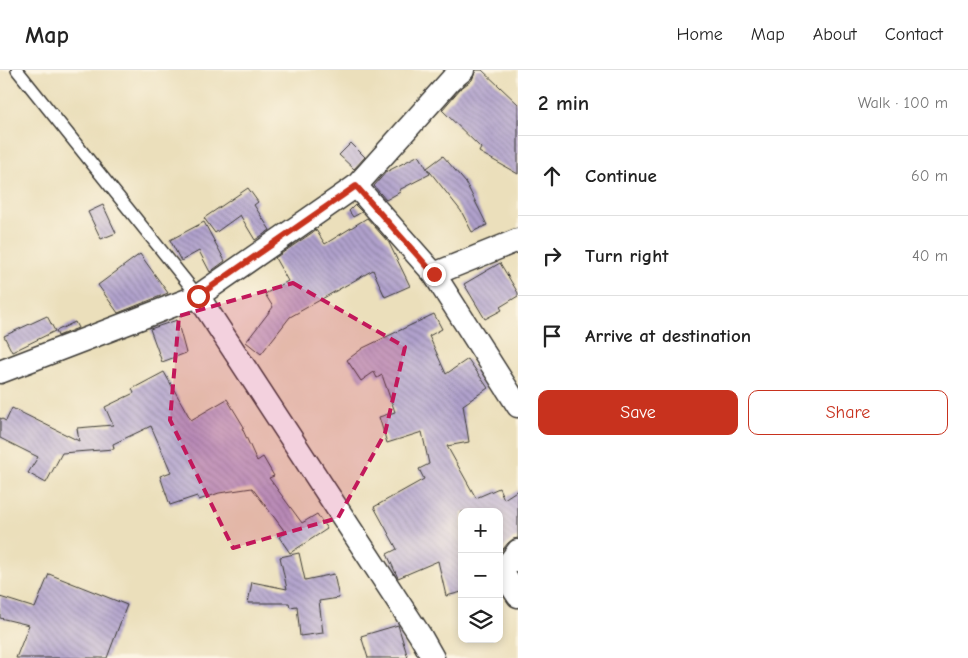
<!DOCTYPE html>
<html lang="en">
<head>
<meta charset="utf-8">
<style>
	:root { --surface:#fff; --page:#f6f6f6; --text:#222; --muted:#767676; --line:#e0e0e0; --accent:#c8321e }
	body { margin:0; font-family:"Comic Neue",sans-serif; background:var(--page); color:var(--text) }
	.controls { position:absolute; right:15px; bottom:15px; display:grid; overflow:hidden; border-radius:10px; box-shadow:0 2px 8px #0003 }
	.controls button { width:45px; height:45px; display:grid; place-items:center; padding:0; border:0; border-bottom:1px solid var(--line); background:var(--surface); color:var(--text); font:25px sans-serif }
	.stop { position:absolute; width:15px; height:15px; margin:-11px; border:4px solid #c8321e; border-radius:50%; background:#fff }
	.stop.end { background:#c8321e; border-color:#fff; box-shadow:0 1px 5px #0008 }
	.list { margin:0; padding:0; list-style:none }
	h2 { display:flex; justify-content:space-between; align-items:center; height:65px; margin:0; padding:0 20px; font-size:21px }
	h2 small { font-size:16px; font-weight:400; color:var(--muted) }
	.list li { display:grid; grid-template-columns:32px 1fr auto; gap:15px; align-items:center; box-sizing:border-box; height:80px; padding:0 20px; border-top:1px solid var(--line) }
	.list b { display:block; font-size:19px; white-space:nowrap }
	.list em { font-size:16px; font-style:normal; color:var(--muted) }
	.actions { display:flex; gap:10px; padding:15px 20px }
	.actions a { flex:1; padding:11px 0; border:1px solid var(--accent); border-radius:10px; text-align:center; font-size:18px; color:var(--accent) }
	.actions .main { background:var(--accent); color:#fff }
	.icon { flex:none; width:28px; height:28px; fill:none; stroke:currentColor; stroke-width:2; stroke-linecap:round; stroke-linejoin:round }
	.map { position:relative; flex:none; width:518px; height:588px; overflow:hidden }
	header { display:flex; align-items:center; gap:30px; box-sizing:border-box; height:70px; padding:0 25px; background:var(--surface); border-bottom:1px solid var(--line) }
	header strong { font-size:24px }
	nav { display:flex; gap:28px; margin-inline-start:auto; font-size:18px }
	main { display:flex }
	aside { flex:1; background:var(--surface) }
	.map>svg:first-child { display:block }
	.building { fill:url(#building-back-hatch) }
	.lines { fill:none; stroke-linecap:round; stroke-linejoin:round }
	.lane-casing { stroke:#3b3934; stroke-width:14 }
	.street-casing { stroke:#3b3934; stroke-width:25 }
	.lane { stroke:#fff; stroke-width:11 }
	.street { stroke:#fff; stroke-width:22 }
	.route { stroke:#c8321e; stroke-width:6 }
	.marked { fill:#c2185b; fill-opacity:0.2; stroke:#c2185b; stroke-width:4; stroke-dasharray:10 6; stroke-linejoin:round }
</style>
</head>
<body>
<header>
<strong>Map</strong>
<nav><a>Home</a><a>Map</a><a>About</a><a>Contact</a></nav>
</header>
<main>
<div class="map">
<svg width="518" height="588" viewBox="0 0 518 588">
	<defs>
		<pattern id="building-back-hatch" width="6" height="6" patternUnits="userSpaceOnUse" patternTransform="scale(1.25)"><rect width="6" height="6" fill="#b0a1cc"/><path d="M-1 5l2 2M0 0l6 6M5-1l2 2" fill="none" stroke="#8e82a5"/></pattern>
	</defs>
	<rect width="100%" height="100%" fill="#fcf5e5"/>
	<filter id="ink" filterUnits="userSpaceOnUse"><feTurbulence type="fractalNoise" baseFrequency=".02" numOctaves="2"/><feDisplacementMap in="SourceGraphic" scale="10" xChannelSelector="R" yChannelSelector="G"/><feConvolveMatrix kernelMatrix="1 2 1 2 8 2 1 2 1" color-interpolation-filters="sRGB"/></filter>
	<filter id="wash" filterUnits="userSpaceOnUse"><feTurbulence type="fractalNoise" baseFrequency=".0096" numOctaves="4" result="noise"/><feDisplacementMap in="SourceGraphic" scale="20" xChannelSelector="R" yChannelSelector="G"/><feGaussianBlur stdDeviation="1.12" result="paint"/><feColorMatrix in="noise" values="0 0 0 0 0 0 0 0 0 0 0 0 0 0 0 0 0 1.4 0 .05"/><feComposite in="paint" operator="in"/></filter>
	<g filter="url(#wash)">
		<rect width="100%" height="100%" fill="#ebdfbb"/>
		<g id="blocks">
			<g class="building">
				<path d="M476 0H482L518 34V104L479 82 481 78 442 40 460 19 472 10Z"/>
				<path d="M351 73 365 87 354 99 339 85Z"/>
				<path d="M419 85 430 104 399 120 400 122 386 130 374 116 386 102Z"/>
				<path d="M443 86 466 113 487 155 472 162 461 141 427 98Z"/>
				<path d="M248 118 258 132 254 135 270 160 255 170 240 145 215 163 204 148Z"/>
				<path d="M103 135 116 163 101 169 88 142Z"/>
				<path d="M355 135 362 142 353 147 349 141Z"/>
				<path d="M367 148 389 173 410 216 385 227 373 200 290 247 261 284 246 272 273 237 265 224 288 211 275 188 316 160 325 174Z"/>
				<path d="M204 152 225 191 210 202 199 181 181 191 170 170Z"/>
				<path d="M140 184 168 223 118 243 98 215Z"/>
				<path d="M500 193 518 223V226L500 237 502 240 485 249 464 214Z"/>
				<path d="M434 244 442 259 429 266 446 304 468 289 488 318 463 335 469 372 447 376 476 428 499 418 504 429 518 420V468L513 469 508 473 499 484V442H462V522L446 526 438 491 398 508 387 484 397 479 374 437 424 409 419 399 429 394 422 362 387 373 379 347 395 342 382 305 377 308 374 302 361 311 347 290 363 278Z"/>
				<path d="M47 246 55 261 12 282 4 266Z"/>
				<path d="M177 250 186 283 162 292 150 259Z"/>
				<path d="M75 252 78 258 58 266 56 261Z"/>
				<path d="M164 302 191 350 227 329 244 357 242 358 257 391 263 387 274 406 269 408 302 453 317 444 327 459 290 483 279 467 286 463 252 418 219 423 199 430 197 426 170 435 160 406 171 402 151 356 113 374 114 379 62 383 46 413 28 403 38 387 0 368V348L6 351 12 338 79 371 77 358 113 355 105 337 134 323 132 319Z"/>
				<path d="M299 483 305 510 334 504 339 528 319 531 323 563 300 566 297 536 290 537 289 533H248L252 512 287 519 280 487Z"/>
				<path d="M49 504 127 535 107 588H16L29 555 0 548V527L35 538Z"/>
				<path d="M398 555 408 588H368L361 566Z"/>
			</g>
		</g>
	</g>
	<g filter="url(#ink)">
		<use href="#blocks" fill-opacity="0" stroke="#3b3934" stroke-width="1"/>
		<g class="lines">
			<g class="lane-casing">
				<path id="lane" d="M17 0 198 226"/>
			</g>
			<g class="street-casing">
				<g id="street">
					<path d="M356 116 434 204 518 336"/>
					<path d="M434 204 518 170"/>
					<path d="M198 226 420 565 433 588"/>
					<path d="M0 302 198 226 356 116 451 10 463 0"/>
					<path d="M518 481 502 502 518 526"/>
				</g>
			</g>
			<use href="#lane" class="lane"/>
			<use href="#street" class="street"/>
		</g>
	</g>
	<g class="lines" filter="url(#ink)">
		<path class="route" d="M198 226 356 116 434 204"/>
	</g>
	<path class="marked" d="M293 213 405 277 385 363 338 448 233 478 170 350 179 246Z"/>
</svg>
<div class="controls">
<button>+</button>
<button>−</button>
<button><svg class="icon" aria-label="layers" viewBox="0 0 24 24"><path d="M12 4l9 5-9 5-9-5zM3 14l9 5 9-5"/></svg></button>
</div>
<div class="stop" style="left:198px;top:226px"></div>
<div class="stop end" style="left:434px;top:204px"></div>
</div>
<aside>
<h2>2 min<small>Walk · 100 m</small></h2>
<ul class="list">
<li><svg class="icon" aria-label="ahead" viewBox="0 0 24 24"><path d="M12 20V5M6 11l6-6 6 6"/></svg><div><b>Continue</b></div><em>60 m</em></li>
<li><svg class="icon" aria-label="right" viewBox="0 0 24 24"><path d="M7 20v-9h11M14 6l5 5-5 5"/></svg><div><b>Turn right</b></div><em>40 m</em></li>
<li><svg class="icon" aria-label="arrive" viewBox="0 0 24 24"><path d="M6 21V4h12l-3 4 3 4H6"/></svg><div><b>Arrive at destination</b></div></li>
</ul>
<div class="actions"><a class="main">Save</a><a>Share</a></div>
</aside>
</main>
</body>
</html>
